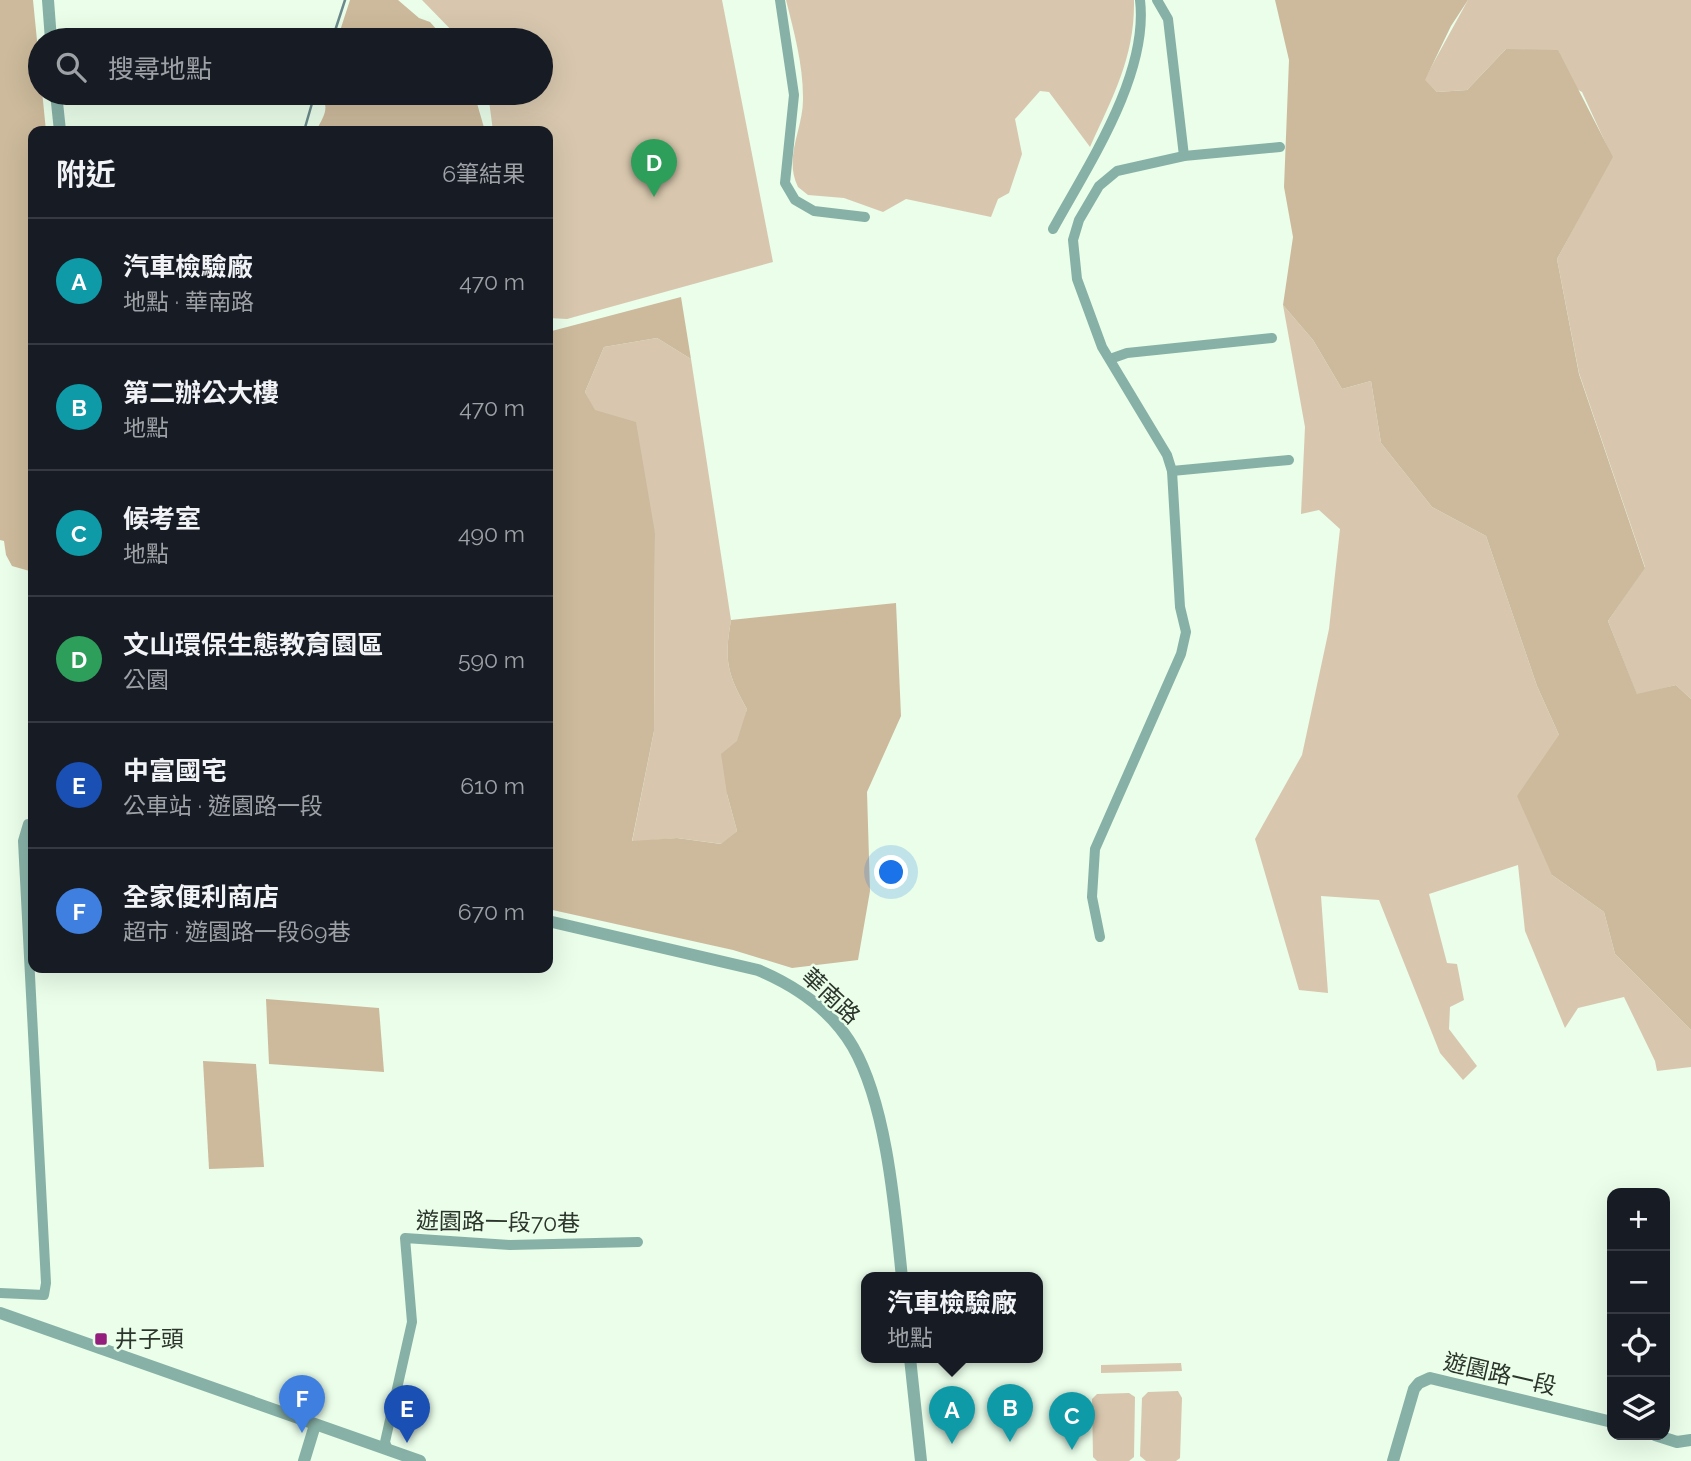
<!DOCTYPE html>
<html lang="zh-TW">
<head>
<meta charset="utf-8">
<style>
	:root { --surface:#171b24; --page:#20242c; --text:#f1f3f6; --muted:#9ea1a6; --line:#363941; --accent:#0f766e }
	body { margin:0; font-family:Raleway,"Noto Sans TC",sans-serif; background:var(--page); color:var(--text) }
	.controls { position:absolute; right:21px; bottom:21px; display:grid; overflow:hidden; border-radius:14px; box-shadow:0 7px 28px #0002 }
	.controls button { width:63px; height:63px; display:grid; place-items:center; padding:0; border:0; border-bottom:2px solid var(--line); background:var(--surface); color:var(--text); font:35px sans-serif }
	.you { position:absolute; left:892px; top:873px; width:24px; height:24px; margin:-18px; border:5px solid #fff; border-radius:50%; background:#1a73e8; box-shadow:0 0 0 10px #1a73e833 }
	.badge { display:grid; place-items:center; width:46px; height:46px; border-radius:50%; background:var(--accent); color:#fff; font-size:23px; font-weight:700 }
	.pin { position:absolute; translate:-50% -58px; filter:drop-shadow(0 2px 4px #0008) }
	.pin::after { content:''; position:absolute; top:37px; width:24px; height:21px; background:inherit; clip-path:polygon(0 0,100% 0,50% 100%) }
	.popup { position:absolute; left:861px; top:1272px; width:182px; height:91px; box-sizing:border-box; display:grid; place-content:center; border-radius:14px; background:var(--surface); filter:drop-shadow(0 2px 5px #0005); font-size:23px; white-space:nowrap; color:var(--muted) }
	.popup b { font-size:26px; color:var(--text) }
	.popup::after { content:''; position:absolute; left:50%; top:100%; margin-left:-14px; border:14px solid transparent; border-top-color:var(--surface) }
	.list { margin:0; padding:0; list-style:none }
	h2 { display:flex; justify-content:space-between; align-items:center; height:91px; margin:0; padding:0 28px; font-size:30px }
	h2 small { font-size:23px; font-weight:400; color:var(--muted) }
	.list li { display:grid; grid-template-columns:46px 1fr auto; gap:21px; align-items:center; box-sizing:border-box; height:126px; padding:0 28px; border-top:2px solid var(--line) }
	.list b { display:block; font-size:26px; white-space:nowrap }
	.list p { margin:0; font-size:23px; white-space:nowrap; color:var(--muted) }
	.list em { font-size:23px; font-style:normal; color:var(--muted) }
	.icon { flex:none; width:38px; height:38px; fill:none; stroke:currentColor; stroke-width:2; stroke-linecap:round; stroke-linejoin:round }
	.map { position:relative; flex:none; width:1691px; height:1461px; overflow:hidden }
	.search { position:absolute; background:var(--surface); box-shadow:0 7px 28px #0002; left:28px; top:28px; width:525px; height:77px; display:flex; align-items:center; gap:18px; box-sizing:border-box; padding:0 24px; border-radius:38px; color:var(--muted); font-size:26px }
	.panel { position:absolute; background:var(--surface); box-shadow:0 7px 28px #0002; left:28px; top:126px; width:525px; height:847px; border-radius:14px }
	.map>svg:first-child { display:block }
	.green { fill:#d8c7ae }
	.forest { fill:#cdba9c }
	.lines { fill:none; stroke-linecap:round; stroke-linejoin:round }
	.stream { stroke:#6b8a8d; stroke-width:2.5 }
	.minor { stroke:#87b1a6; stroke-width:10 }
	.tertiary { stroke:#87b1a6; stroke-width:12 }
	.poi-dot { fill:#931e7b; stroke:#eafeea; stroke-width:2.5 }
	.labels { text-anchor:middle; stroke-width:5; stroke-linejoin:round; paint-order:stroke }
	.street-label { font-size:23px; fill:#2b352b; stroke:#eafeea }
	.poi-label { font-size:23px; fill:#2b352b; stroke:#eafeea; text-anchor:start }
</style>
</head>
<body>
<div class="map">
<svg width="1691" height="1461" viewBox="0 0 1691 1461">
	<rect width="100%" height="100%" fill="#eafeea"/>
	<g class="green">
		<path d="M422 0H722L773 262 567 319 548 318V131H493L488 93H541V40H461Z"/>
		<path d="M786 0H1134C1135 57 1113 96 1090 147L1049 92 1040 91 1015 119 1022 154 1009 193 998 199 991 217 906 199 883 212 844 198 808 195 798 187C783 157 804 128 803 97 803 64 794 32 786 0Z"/>
		<path d="M1468 0H1691V699L1676 685 1637 695 1608 621 1645 567 1579 373 1557 259 1612 157 1582 92 1506 49 1467 90 1437 92 1424 80Z"/>
		<path d="M1283 305 1313 340 1342 389 1371 381 1381 443 1432 507 1486 536 1537 686 1559 735 1552 875 1604 912 1615 954 1691 1030V1067L1657 1071 1655 1061 1624 997 1578 1008 1565 1028 1525 931 1518 865 1429 894 1447 963 1457 964 1464 1000 1450 1007 1449 1029 1477 1066 1463 1080 1440 1053 1379 900 1321 896 1328 993 1299 990 1255 839 1302 755 1329 629 1340 529 1319 510 1301 514 1305 427Z"/>
		<path d="M657 338 691 359 731 620C724 661 727 673 747 709L727 794 737 831 722 844 677 838 632 842 654 731 655 533 585 392 604 347Z"/>
		<path d="M1181 1363 1182 1371 1101 1373V1365Z"/>
		<path d="M1178 1391 1182 1398 1180 1458 1176 1461H1146L1140 1456 1142 1398 1148 1392Z"/>
		<path d="M1129 1393 1135 1397 1134 1457 1129 1461H1097L1093 1457 1092 1399 1097 1394Z"/>
	</g>
	<g class="forest">
		<path d="M0 0H33L46 131H33V572L12 566 6 555 4 541 0 540Z"/>
		<path d="M350 0H398L419 18 430 22 446 40H337Z"/>
		<path d="M1275 0H1468L1451 26 1425 80 1437 92 1467 90 1506 49 1558 50 1613 157 1557 259 1579 374 1645 568 1608 621 1637 694 1676 685 1691 699V1030L1615 954 1604 912 1552 875 1517 796 1559 735 1537 686 1486 536 1432 507 1381 443 1371 381 1342 389 1313 340 1283 305 1293 237 1284 187 1289 60Z"/>
		<path d="M319 93H474L485 131H316C324 116 331 107 319 93Z"/>
		<path d="M681 297 691 359 657 338 604 347 585 392 595 410 636 422 655 533 654 731 632 841 677 838 721 844 737 831 727 794 721 754 737 741 747 709C727 673 724 661 731 620L896 603 901 716 867 792 870 891 858 960 792 968 733 950 548 909V332Z"/>
		<path d="M266 999 379 1008 384 1072 269 1064Z"/>
		<path d="M203 1061 256 1064 264 1167 209 1169Z"/>
	</g>
	<g class="lines">
		<g class="stream">
			<path d="M332 40 345 0"/>
			<path d="M304 131 315 93"/>
		</g>
		<g class="minor">
			<path d="M780 0 794 95 785 183 795 200 814 211 865 217"/>
			<path d="M1157 0 1168 19 1184 156"/>
			<path d="M1053 229C1088 165 1149 75 1140 0"/>
			<path d="M1110 359 1127 353 1272 338"/>
			<path d="M1172 471 1289 460"/>
			<path d="M1100 937 1092 897 1095 849 1181 654 1186 632 1180 607 1172 471 1167 455 1102 347 1077 279 1073 240 1079 220 1099 186 1117 171 1184 156 1280 147"/>
			<path d="M0 1293 44 1295 46 1283 23 841 28 824"/>
			<path d="M388 1450 385 1442 412 1322 405 1238 510 1245 638 1242"/>
		</g>
		<g class="tertiary">
			<path d="M48 0 51 40"/>
			<path d="M56 93 60 131"/>
			<path d="M548 921 758 970C796 986 832 1011 853 1047 887 1106 895 1210 902 1278"/>
			<path d="M0 1313 420 1461"/>
			<path d="M910 1358 921 1461"/>
			<path d="M1655 1435 1677 1442 1691 1440"/>
			<path d="M304 1461 315 1425"/>
			<path d="M1393 1461 1414 1389 1419 1383 1430 1378 1612 1422"/>
		</g>
	</g>
	<rect class="poi-dot" x="94" y="1332" width="14" height="14" rx="3.5"/>
	<g class="labels">
		<g class="street-label">
			<text transform="translate(831 996) rotate(43)" y="8">華南路</text>
			<text transform="translate(498 1222) rotate(1)" y="8">遊園路一段70巷</text>
			<text transform="translate(1500 1374) rotate(13)" y="8">遊園路一段</text>
		</g>
		<g class="poi-label">
			<text x="115" y="1347">井子頭</text>
		</g>
	</g>
</svg>
<div class="controls">
<button>+</button>
<button>−</button>
<button><svg class="icon" aria-label="locate" viewBox="0 0 24 24"><circle cx="12" cy="12" r="6"/><path d="M12 2v4M12 18v4M2 12h4M18 12h4"/></svg></button>
<button><svg class="icon" aria-label="layers" viewBox="0 0 24 24"><path d="M12 4l9 5-9 5-9-5zM3 14l9 5 9-5"/></svg></button>
</div>
<div class="you"></div>
<div class="pin badge" style="left:952px;top:1444px;background:#0f9aa8">A</div>
<div class="popup"><b>汽車檢驗廠</b>地點</div>
<div class="pin badge" style="left:1010px;top:1442px;background:#0f9aa8">B</div>
<div class="pin badge" style="left:1072px;top:1450px;background:#0f9aa8">C</div>
<div class="pin badge" style="left:654px;top:197px;background:#2e9e5b">D</div>
<div class="pin badge" style="left:407px;top:1443px;background:#1a4fb4">E</div>
<div class="pin badge" style="left:302px;top:1433px;background:#3f7fe0">F</div>
<div class="search"><svg class="icon" aria-label="search" viewBox="0 0 24 24"><circle cx="10" cy="10" r="6"/><path d="M15 15l6 6"/></svg>搜尋地點</div>
<section class="panel">
<h2>附近<small>6筆結果</small></h2>
<ul class="list">
<li><span class="badge" style="background:#0f9aa8">A</span><div><b>汽車檢驗廠</b><p>地點 · 華南路</p></div><em>470 m</em></li>
<li><span class="badge" style="background:#0f9aa8">B</span><div><b>第二辦公大樓</b><p>地點</p></div><em>470 m</em></li>
<li><span class="badge" style="background:#0f9aa8">C</span><div><b>候考室</b><p>地點</p></div><em>490 m</em></li>
<li><span class="badge" style="background:#2e9e5b">D</span><div><b>文山環保生態教育園區</b><p>公園</p></div><em>590 m</em></li>
<li><span class="badge" style="background:#1a4fb4">E</span><div><b>中富國宅</b><p>公車站 · 遊園路一段</p></div><em>610 m</em></li>
<li><span class="badge" style="background:#3f7fe0">F</span><div><b>全家便利商店</b><p>超市 · 遊園路一段69巷</p></div><em>670 m</em></li>
</ul>
</section>
</div>
</body>
</html>
